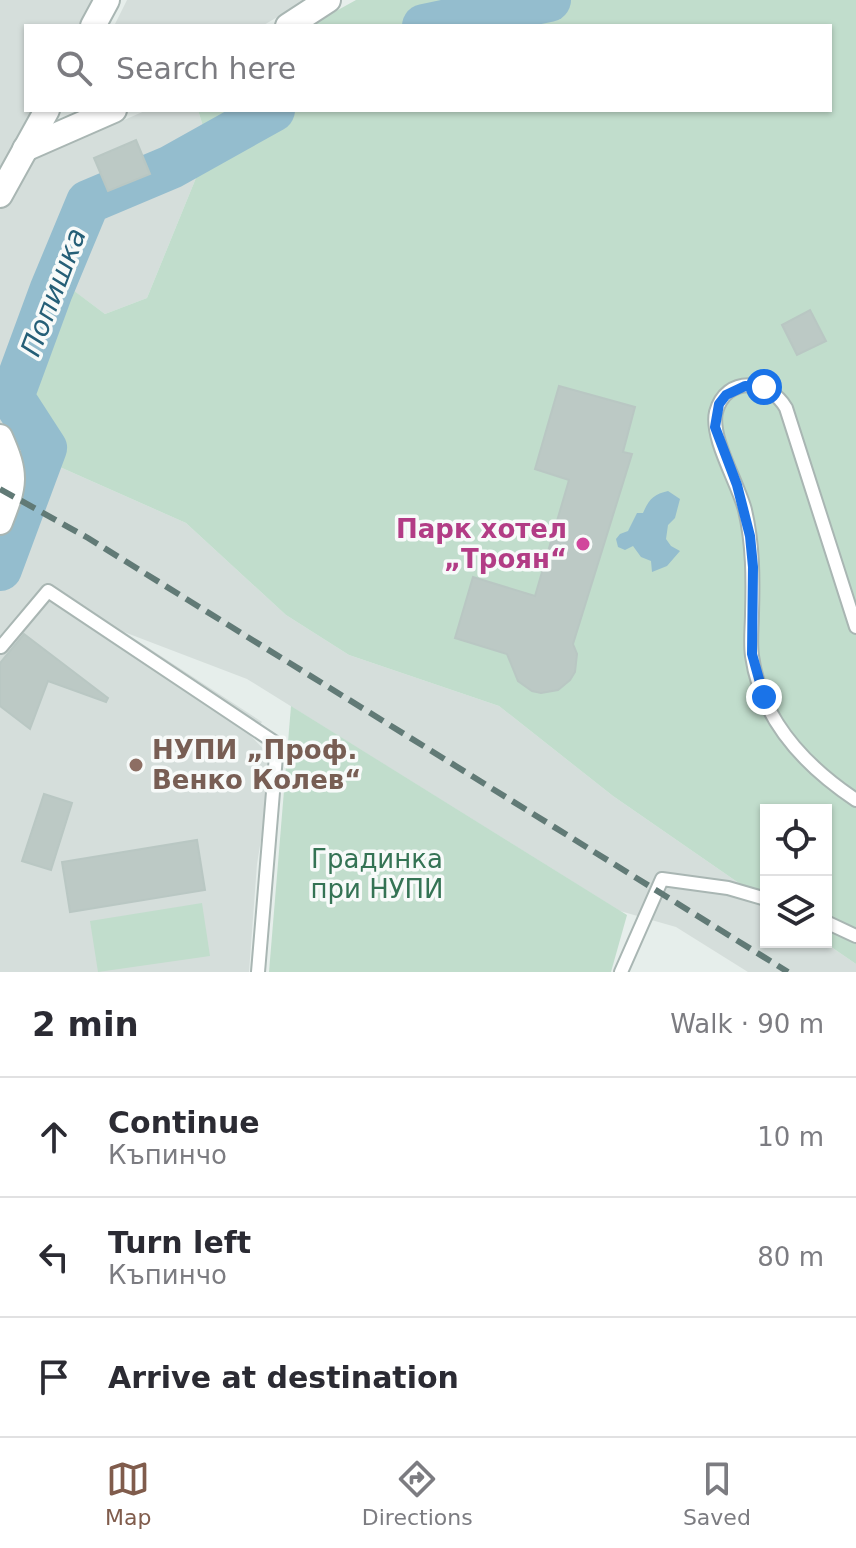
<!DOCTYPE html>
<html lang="en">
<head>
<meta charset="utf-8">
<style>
	:root { --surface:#fff; --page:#f7f7f7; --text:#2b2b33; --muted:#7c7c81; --line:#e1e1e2; --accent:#805c4c }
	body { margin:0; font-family:"DejaVu Sans",sans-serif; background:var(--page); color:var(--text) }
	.controls { position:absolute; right:24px; bottom:24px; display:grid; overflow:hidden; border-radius:0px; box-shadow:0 2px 6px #0004 }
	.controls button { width:72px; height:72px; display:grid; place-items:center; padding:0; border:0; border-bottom:2px solid var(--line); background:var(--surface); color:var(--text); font:40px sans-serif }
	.stop { position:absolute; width:24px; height:24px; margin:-18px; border:6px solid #1a73e8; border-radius:50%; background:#fff }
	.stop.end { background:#1a73e8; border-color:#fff; box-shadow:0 2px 8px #0008 }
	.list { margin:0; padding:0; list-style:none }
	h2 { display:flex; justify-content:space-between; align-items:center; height:104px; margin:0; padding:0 32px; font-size:34px }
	h2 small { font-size:26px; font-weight:400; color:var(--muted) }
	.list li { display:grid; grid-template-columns:52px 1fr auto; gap:24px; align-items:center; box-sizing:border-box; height:120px; padding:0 32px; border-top:2px solid var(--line) }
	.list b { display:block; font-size:30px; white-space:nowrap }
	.list p { margin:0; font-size:26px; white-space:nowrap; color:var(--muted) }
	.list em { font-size:26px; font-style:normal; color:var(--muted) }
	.icon { flex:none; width:44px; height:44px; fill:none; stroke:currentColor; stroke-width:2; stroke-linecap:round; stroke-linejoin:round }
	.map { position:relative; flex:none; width:856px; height:972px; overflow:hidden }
	.search { position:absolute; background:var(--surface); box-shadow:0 2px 6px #0004; left:24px; right:24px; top:24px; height:88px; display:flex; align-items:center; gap:20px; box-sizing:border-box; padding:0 28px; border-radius:0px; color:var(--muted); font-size:30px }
	.sheet { height:464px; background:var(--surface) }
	nav { display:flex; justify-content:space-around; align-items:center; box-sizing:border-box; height:112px; border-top:2px solid var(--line); background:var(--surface); font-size:22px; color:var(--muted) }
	nav a { display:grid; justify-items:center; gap:4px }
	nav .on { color:var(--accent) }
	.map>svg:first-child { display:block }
	.built { fill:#d5dedb }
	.green { fill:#c1ddcc }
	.water { fill:#94bdce }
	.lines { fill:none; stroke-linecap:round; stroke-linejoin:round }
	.river { stroke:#94bdce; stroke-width:44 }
	.building { fill:#bcc9c5; stroke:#b9c7c3; stroke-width:2 }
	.service-casing { stroke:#a9b6b3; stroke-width:16 }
	.minor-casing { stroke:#a9b6b3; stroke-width:28 }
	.service { stroke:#fff; stroke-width:12 }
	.minor { stroke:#fff; stroke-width:24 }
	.rail { stroke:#617a76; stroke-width:6; stroke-dasharray:16 8; stroke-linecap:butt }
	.route { stroke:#1a73e8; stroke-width:10 }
	.hotel-dot { fill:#d1479c; stroke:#f7faf9; stroke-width:3 }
	.education-dot { fill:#8d6e63; stroke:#f7faf9; stroke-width:3 }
	.labels { text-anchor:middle; stroke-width:7; stroke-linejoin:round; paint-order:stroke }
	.hotel-label { font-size:26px; font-weight:bold; fill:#b23c85; stroke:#f7faf9; text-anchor:end }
	.education-label { font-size:26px; font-weight:bold; fill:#785e54; stroke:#f7faf9; text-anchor:start }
	.park-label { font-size:26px; fill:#347354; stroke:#f7faf9 }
	.water-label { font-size:28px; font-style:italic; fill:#255f77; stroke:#f7faf9 }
</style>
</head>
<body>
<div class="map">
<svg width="856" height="972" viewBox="0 0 856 972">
	<rect width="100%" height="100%" fill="#e6eeeb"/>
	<g class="built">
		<path d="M0 0H111L98 26H26V110H57L50 145 62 147 147 110H198L209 146 147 298 105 314 66 285 25 378 29 423 26 452 186 523 286 615 349 655 499 706 613 796 766 902V942H824L856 964V972H748L676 927 620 911 247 679 124 632 262 722 251 736 274 760 257 864 249 972H0V583L17 555 0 543V505L26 452 0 439Z"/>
		<path d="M127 0H307L262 26H114Z"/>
	</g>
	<g class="green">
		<path d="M356 0H856V964L824 942 826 810H766V902L613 796 499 706 349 655 286 615 186 523 26 452 29 423 25 378 65 284 105 314 147 298 209 146 198 110H830V26H309Z"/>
		<path d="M0 543 17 555 0 583Z"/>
		<path d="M291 706 627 915 611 972H269Z"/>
		<path d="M202 903 210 956 98 972 90 921Z"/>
	</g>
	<path class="water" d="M668 491 680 499 675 518 668 525 666 539 671 546 680 551 667 566 652 572 651 561 641 557 633 546 625 550 618 547 616 539 620 534 628 531 637 513H643C649 499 654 494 668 491Z"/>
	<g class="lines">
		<g class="river">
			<path d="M424 26 549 0"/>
			<path d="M0 569 45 448 12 397 51 291 88 202 171 167 273 110"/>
		</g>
	</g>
	<g class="building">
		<path d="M136 140 150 174 108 191 94 158Z"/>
		<path d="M810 310 826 341 797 355 782 325Z"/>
		<path d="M559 386 635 407 623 452 632 454 573 644 577 654 575 672 570 680 558 690 541 693 532 691 518 681 507 654 455 638 473 577 535 596 569 480 535 469Z"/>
		<path d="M24 634 108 698 106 702 48 681 30 729 0 706V663Z"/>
		<path d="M44 794 72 803 51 870 22 861Z"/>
		<path d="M197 840 205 890 70 912 62 862Z"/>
	</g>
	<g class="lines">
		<g class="service-casing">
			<g id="service">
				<path d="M856 627 786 408C769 379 726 375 716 412 710 438 738 483 745 510 753 544 753 579 752 613 752 627 750 642 752 656 761 719 805 766 856 800"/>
				<path d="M1 647 48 591 277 744 258 972"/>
				<path d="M826 922 856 936"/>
				<path d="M621 972 662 879 728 888 766 899"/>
			</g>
		</g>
		<g class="minor-casing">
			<g id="minor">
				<path d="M93 26 107 0"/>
				<path d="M288 26 328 0"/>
				<path d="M25 149 114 110"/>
				<path d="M0 195 47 110"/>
				<path d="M0 437C17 475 15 484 0 522"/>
			</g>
		</g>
		<use href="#service" class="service"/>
		<use href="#minor" class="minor"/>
		<path class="rail" d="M0 489 88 538 788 972"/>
	</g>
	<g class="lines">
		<path class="route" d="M764 387 745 386 726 395 719 404 715 427 737 485 750 536 753 567 752 654 764 697"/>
	</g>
	<circle class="hotel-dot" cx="583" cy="544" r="8"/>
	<circle class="education-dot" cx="136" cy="765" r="8"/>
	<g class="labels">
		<g class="hotel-label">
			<text x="567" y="538">Парк хотел<tspan x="567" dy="30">„Троян“</tspan></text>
		</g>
		<g class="education-label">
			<text x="152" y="759">НУПИ „Проф.<tspan x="152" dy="30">Венко Колев“</tspan></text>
		</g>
		<g class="park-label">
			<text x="377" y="868">Градинка<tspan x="377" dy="30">при НУПИ</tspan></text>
		</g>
		<g class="water-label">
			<text transform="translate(53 292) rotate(-69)" y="10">Попишка</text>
		</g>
	</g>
</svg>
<div class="controls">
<button><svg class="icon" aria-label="locate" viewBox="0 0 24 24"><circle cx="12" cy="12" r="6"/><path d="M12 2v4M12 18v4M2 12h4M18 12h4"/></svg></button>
<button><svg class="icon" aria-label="layers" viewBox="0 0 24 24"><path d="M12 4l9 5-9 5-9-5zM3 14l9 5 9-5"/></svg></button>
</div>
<div class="stop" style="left:764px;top:387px"></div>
<div class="stop end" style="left:764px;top:697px"></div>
<div class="search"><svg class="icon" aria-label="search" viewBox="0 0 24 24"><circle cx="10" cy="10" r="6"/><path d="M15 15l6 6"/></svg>Search here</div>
</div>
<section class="sheet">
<h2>2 min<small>Walk · 90 m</small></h2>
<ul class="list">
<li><svg class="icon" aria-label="ahead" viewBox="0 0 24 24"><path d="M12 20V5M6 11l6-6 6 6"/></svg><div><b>Continue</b><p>Къпинчо</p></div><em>10 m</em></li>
<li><svg class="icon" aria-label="left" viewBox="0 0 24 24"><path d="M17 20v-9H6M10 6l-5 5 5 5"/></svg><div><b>Turn left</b><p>Къпинчо</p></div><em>80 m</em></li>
<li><svg class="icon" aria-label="arrive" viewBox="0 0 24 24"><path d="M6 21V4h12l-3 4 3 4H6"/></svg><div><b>Arrive at destination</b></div></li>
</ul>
</section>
<nav>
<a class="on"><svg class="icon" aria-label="map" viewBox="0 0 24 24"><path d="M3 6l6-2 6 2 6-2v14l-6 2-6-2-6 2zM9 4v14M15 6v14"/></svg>Map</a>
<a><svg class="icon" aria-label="directions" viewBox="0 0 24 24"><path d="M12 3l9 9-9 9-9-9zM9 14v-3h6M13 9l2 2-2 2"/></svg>Directions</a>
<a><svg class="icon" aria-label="saved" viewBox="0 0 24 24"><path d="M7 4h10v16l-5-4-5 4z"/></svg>Saved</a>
</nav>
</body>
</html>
